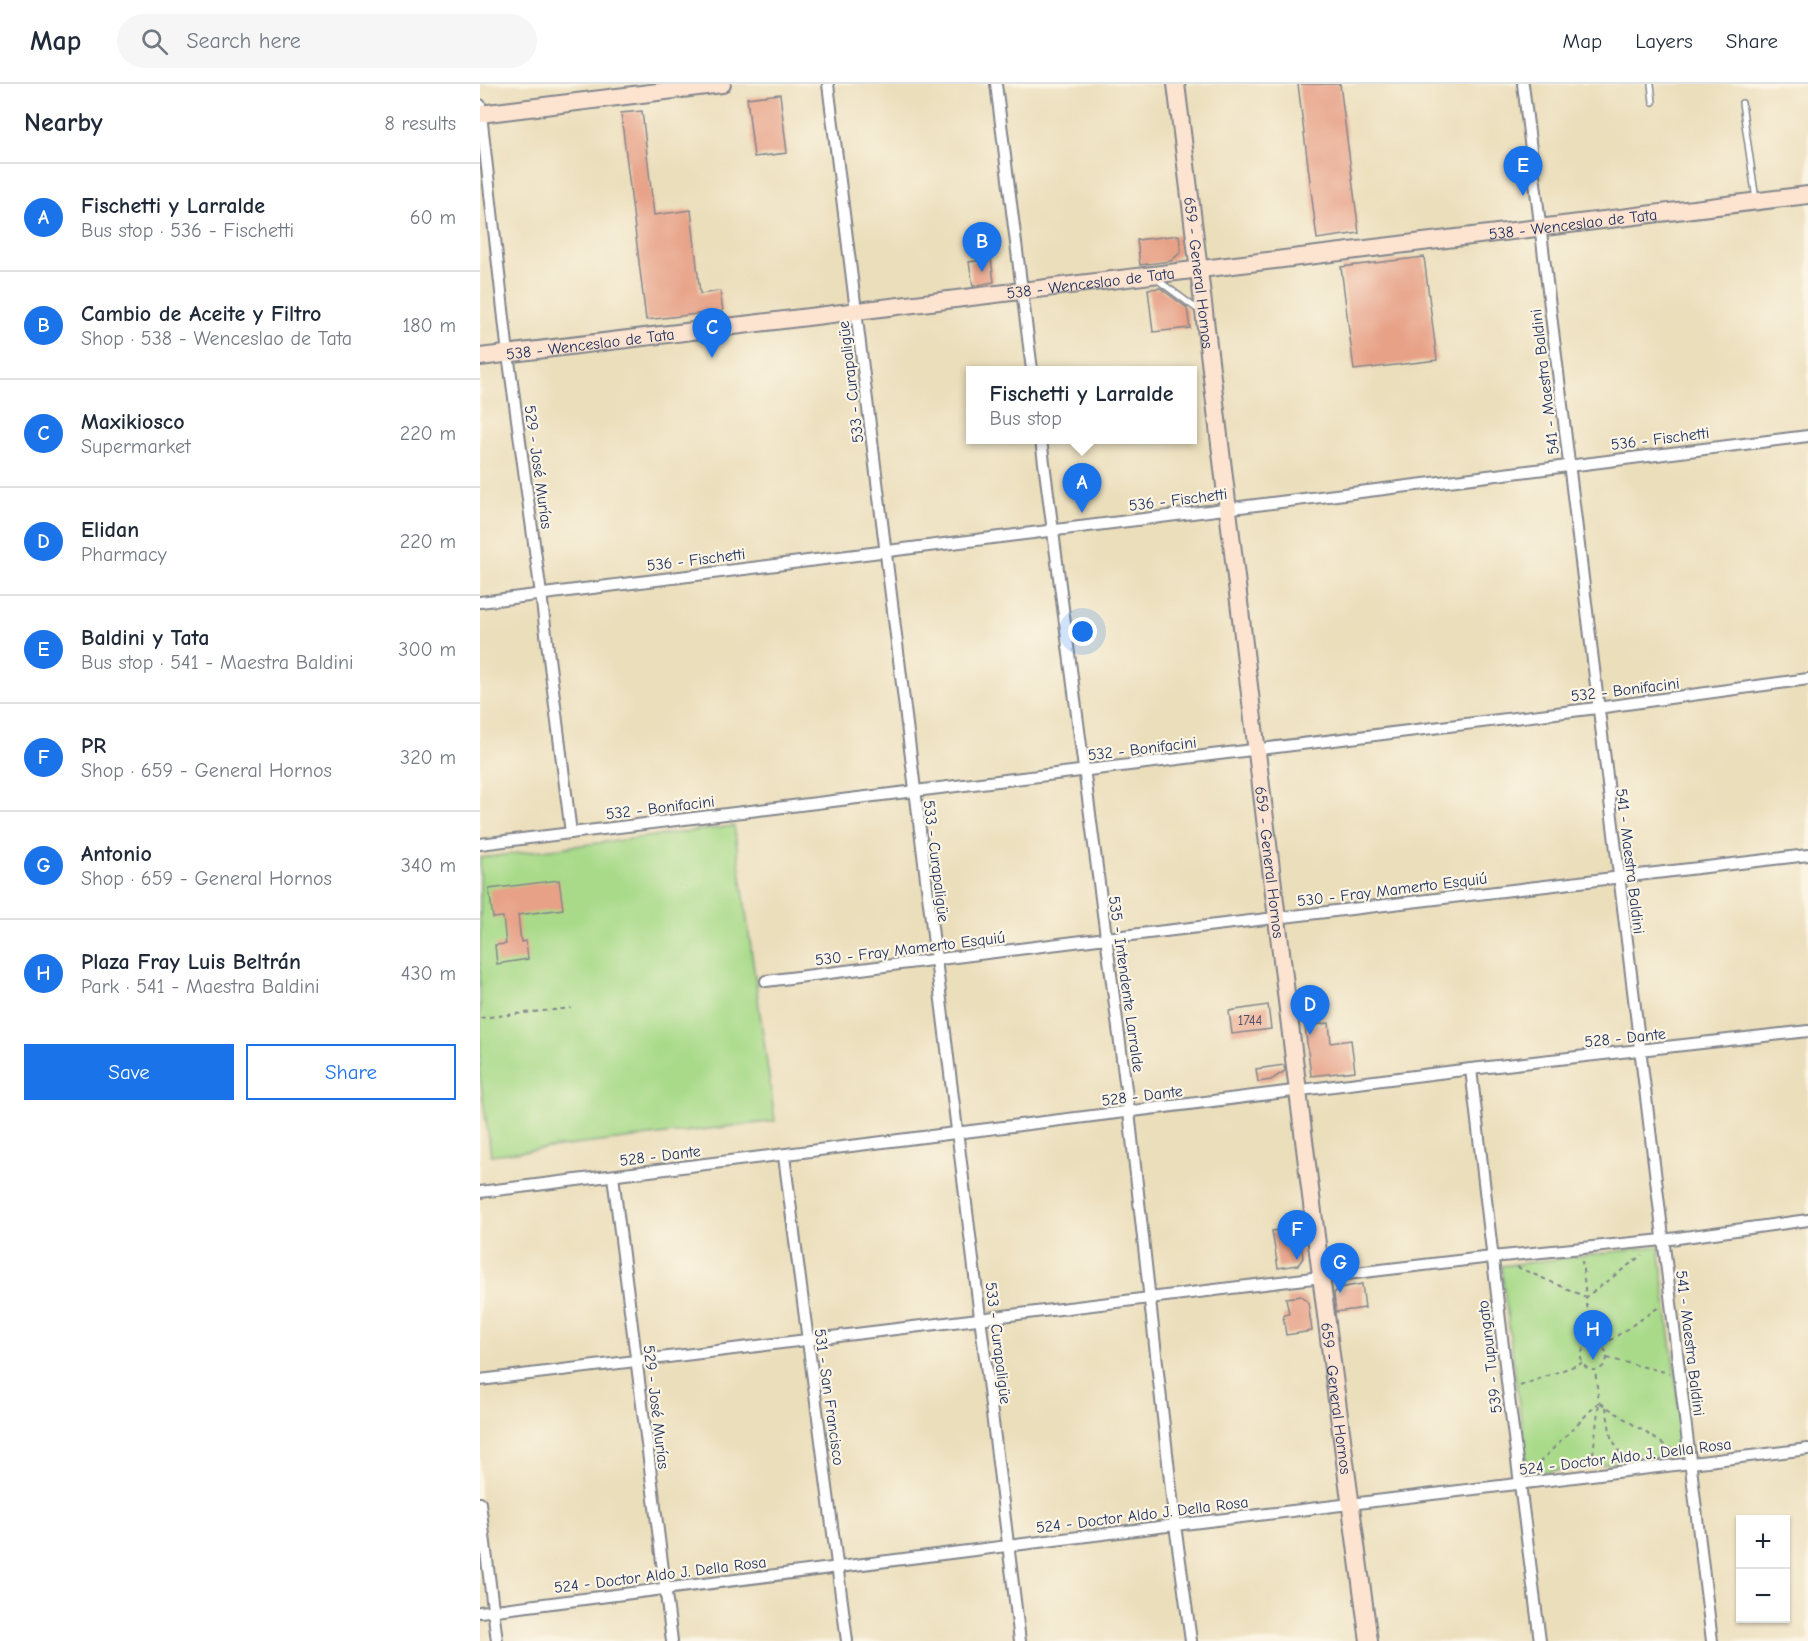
<!DOCTYPE html>
<html lang="en">
<head>
<meta charset="utf-8">
<style>
	:root { --surface:#fff; --page:#f6f6f7; --text:#1f2937; --muted:#747a83; --line:#e0e1e3; --accent:#1a73e8 }
	body { margin:0; font-family:"Comic Neue",sans-serif; background:var(--page); color:var(--text) }
	.controls { position:absolute; right:18px; bottom:18px; display:grid; overflow:hidden; border-radius:0px; box-shadow:0 2px 4px #0004 }
	.controls button { width:54px; height:54px; display:grid; place-items:center; padding:0; border:0; border-bottom:2px solid var(--line); background:var(--surface); color:var(--text); font:30px sans-serif }
	.you { position:absolute; left:603px; top:548px; width:21px; height:21px; margin:-15px; border:4px solid #fff; border-radius:50%; background:#1a73e8; box-shadow:0 0 0 9px #1a73e833 }
	.badge { display:grid; place-items:center; width:39px; height:39px; border-radius:50%; background:var(--accent); color:#fff; font-size:20px; font-weight:700 }
	.pin { position:absolute; translate:-50% -50px; filter:drop-shadow(0 2px 3px #0008) }
	.pin::after { content:''; position:absolute; top:32px; width:21px; height:18px; background:inherit; clip-path:polygon(0 0,100% 0,50% 100%) }
	.popup { position:absolute; left:486px; top:282px; width:231px; height:78px; box-sizing:border-box; display:grid; place-content:center; border-radius:0px; background:var(--surface); filter:drop-shadow(0 2px 4px #0005); font-size:20px; white-space:nowrap; color:var(--muted) }
	.popup b { font-size:22px; color:var(--text) }
	.popup::after { content:''; position:absolute; left:50%; top:100%; margin-left:-12px; border:12px solid transparent; border-top-color:var(--surface) }
	.list { margin:0; padding:0; list-style:none }
	h2 { display:flex; justify-content:space-between; align-items:center; height:78px; margin:0; padding:0 24px; font-size:26px }
	h2 small { font-size:20px; font-weight:400; color:var(--muted) }
	.list li { display:grid; grid-template-columns:39px 1fr auto; gap:18px; align-items:center; box-sizing:border-box; height:108px; padding:0 24px; border-top:2px solid var(--line) }
	.list b { display:block; font-size:22px; white-space:nowrap }
	.list p { margin:0; font-size:20px; white-space:nowrap; color:var(--muted) }
	.list em { font-size:20px; font-style:normal; color:var(--muted) }
	.actions { display:flex; gap:12px; padding:18px 24px }
	.actions a { flex:1; padding:14px 0; border:2px solid var(--accent); border-radius:0px; text-align:center; font-size:21px; color:var(--accent) }
	.actions .main { background:var(--accent); color:#fff }
	.icon { flex:none; width:33px; height:33px; fill:none; stroke:currentColor; stroke-width:2; stroke-linecap:round; stroke-linejoin:round }
	.map { position:relative; flex:none; width:1328px; height:1557px; overflow:hidden }
	header { display:flex; align-items:center; gap:36px; box-sizing:border-box; height:84px; padding:0 30px; background:var(--surface); border-bottom:2px solid var(--line) }
	header strong { font-size:28px }
	nav { display:flex; gap:33px; margin-inline-start:auto; font-size:21px }
	.search { width:420px; height:54px; background:var(--page); display:flex; align-items:center; gap:15px; box-sizing:border-box; padding:0 21px; border-radius:33px; color:var(--muted); font-size:22px }
	main { display:flex }
	aside { flex:1; background:var(--surface) }
	.map>svg:first-child { display:block }
	.green { fill:#a8da89; stroke:#628474; stroke-width:1.5 }
	.building { fill:#e7a187 }
	.lines { fill:none; stroke-linecap:round; stroke-linejoin:round }
	.lane-casing { stroke:#83868c; stroke-width:8 }
	.street-casing { stroke:#83868c; stroke-width:14 }
	.secondary-casing { stroke:#83868c; stroke-width:20 }
	.path { stroke:#83868c; stroke-width:2; stroke-dasharray:4.5 4.5; stroke-linecap:butt }
	.lane { stroke:#fff; stroke-width:5 }
	.street { stroke:#fff; stroke-width:10 }
	.secondary { stroke:#fde4d1; stroke-width:16 }
	.labels { text-anchor:middle; stroke-width:4.5; stroke-linejoin:round; paint-order:stroke }
	.number-label { font-size:14px; fill:#4e4c68 }
	.street-label { font-size:16px; fill:#1b2f5e; stroke:#fcf5e5 }
</style>
</head>
<body>
<header>
<strong>Map</strong>
<div class="search"><svg class="icon" aria-label="search" viewBox="0 0 24 24"><circle cx="10" cy="10" r="6"/><path d="M15 15l6 6"/></svg>Search here</div>
<nav><a>Map</a><a>Layers</a><a>Share</a></nav>
</header>
<main>
<aside>
<h2>Nearby<small>8 results</small></h2>
<ul class="list">
<li><span class="badge">A</span><div><b>Fischetti y Larralde</b><p>Bus stop · 536 - Fischetti</p></div><em>60 m</em></li>
<li><span class="badge">B</span><div><b>Cambio de Aceite y Filtro</b><p>Shop · 538 - Wenceslao de Tata</p></div><em>180 m</em></li>
<li><span class="badge">C</span><div><b>Maxikiosco</b><p>Supermarket</p></div><em>220 m</em></li>
<li><span class="badge">D</span><div><b>Elidan</b><p>Pharmacy</p></div><em>220 m</em></li>
<li><span class="badge">E</span><div><b>Baldini y Tata</b><p>Bus stop · 541 - Maestra Baldini</p></div><em>300 m</em></li>
<li><span class="badge">F</span><div><b>PR</b><p>Shop · 659 - General Hornos</p></div><em>320 m</em></li>
<li><span class="badge">G</span><div><b>Antonio</b><p>Shop · 659 - General Hornos</p></div><em>340 m</em></li>
<li><span class="badge">H</span><div><b>Plaza Fray Luis Beltrán</b><p>Park · 541 - Maestra Baldini</p></div><em>430 m</em></li>
</ul>
<div class="actions"><a class="main">Save</a><a>Share</a></div>
</aside>
<div class="map">
<svg width="1328" height="1557" viewBox="0 0 1328 1557">
	<rect width="100%" height="100%" fill="#fcf5e5"/>
	<filter id="ink" filterUnits="userSpaceOnUse"><feTurbulence type="fractalNoise" baseFrequency=".0167" numOctaves="2"/><feDisplacementMap in="SourceGraphic" scale="12" xChannelSelector="R" yChannelSelector="G"/><feConvolveMatrix kernelMatrix="1 2 1 2 8 2 1 2 1" color-interpolation-filters="sRGB"/></filter>
	<filter id="wash" filterUnits="userSpaceOnUse"><feTurbulence type="fractalNoise" baseFrequency=".008" numOctaves="4" result="noise"/><feDisplacementMap in="SourceGraphic" scale="24" xChannelSelector="R" yChannelSelector="G"/><feGaussianBlur stdDeviation="1.35" result="paint"/><feColorMatrix in="noise" values="0 0 0 0 0 0 0 0 0 0 0 0 0 0 0 0 0 1.4 0 .05"/><feComposite in="paint" operator="in"/></filter>
	<g filter="url(#wash)">
		<rect width="100%" height="100%" fill="#ebdebb"/>
		<g class="green">
			<path d="M254 742 295 1037 11 1071 0 994V774Z"/>
			<path d="M1179 1162 1205 1370 1048 1390 1021 1182Z"/>
		</g>
		<g id="blocks">
			<g class="building">
				<path d="M818 0H860L879 149 837 155Z"/>
				<path d="M300 10 307 69 274 73 267 14Z"/>
				<path d="M162 27 174 131 211 126 220 210 240 207 243 227 166 236 141 29Z"/>
				<path d="M699 151 701 168 691 177 660 181 657 156Z"/>
				<path d="M944 173 957 276 874 286 861 183Z"/>
				<path d="M511 175 514 198 493 202 489 178Z"/>
				<path d="M680 204 707 224 710 244 673 248 668 205Z"/>
				<path d="M79 796 83 825 38 831 41 858 46 857 48 875 17 880 15 861 26 860 23 833 13 834 9 805Z"/>
				<path d="M788 921 791 945 752 950 749 927Z"/>
				<path d="M849 939 851 959 871 956 875 987 831 992 825 942Z"/>
				<path d="M804 981 805 987 791 996 778 998 776 985Z"/>
				<path d="M819 1143 823 1174 818 1181 798 1184 792 1147Z"/>
				<path d="M882 1200 885 1224 856 1228 854 1209 860 1204Z"/>
				<path d="M821 1212 828 1218 832 1247 806 1251 803 1231 809 1230 806 1214Z"/>
			</g>
		</g>
	</g>
	<g filter="url(#ink)">
		<use href="#blocks" fill-opacity="0" stroke="#83868c" stroke-width="1.5"/>
		<g class="lines">
			<g class="lane-casing">
				<g id="lane">
					<path d="M1171 0 1173 18"/>
					<path d="M1262 19 1276 116"/>
					<path d="M675 194 721 228"/>
				</g>
			</g>
			<g class="street-casing">
				<g id="street">
					<path d="M348 0 540 1557"/>
					<path d="M516 0 552 286"/>
					<path d="M1043 0 1232 1557"/>
					<path d="M0 21 28 270 61 510 91 749"/>
					<path d="M561 356 649 1028 695 1441 711 1557"/>
					<path d="M0 518 1328 352"/>
					<path d="M0 760 1117 624 1328 595"/>
					<path d="M286 897 626 854 1328 771"/>
					<path d="M991 985 1028 1306 1060 1557"/>
					<path d="M304 1072 367 1557"/>
					<path d="M133 1092 192 1557"/>
					<path d="M0 1108 991 985 1328 947"/>
					<path d="M0 1296 841 1193 1012 1173 1183 1156 1328 1136"/>
					<path d="M0 1419 17 1557"/>
					<path d="M0 1528 695 1441 1328 1365"/>
				</g>
			</g>
			<g class="secondary-casing">
				<g id="secondary">
					<path id="s1" d="M696 0C761 519 818 1039 889 1557"/>
					<path d="M0 30 242 0"/>
					<path id="s2" d="M0 273 1328 111"/>
				</g>
			</g>
			<g class="path">
				<path d="M0 934 91 924"/>
				<path d="M1037 1183 1106 1213 1102 1177"/>
				<circle cx="1114" cy="1273" r="13"/>
				<path d="M1112 1260 1106 1213 1162 1171"/>
				<path d="M1122 1262 1179 1223"/>
				<path d="M1127 1274 1189 1289"/>
				<path d="M1040 1302 1102 1279"/>
				<path d="M1126 1323 1131 1353 1144 1376"/>
				<path d="M1112 1379 1119 1318 1197 1369"/>
				<path d="M1053 1385 1119 1318 1115 1286"/>
			</g>
			<use href="#lane" class="lane"/>
			<use href="#street" class="street"/>
			<use href="#secondary" class="secondary"/>
		</g>
	</g>
	<g class="labels">
		<g class="number-label">
			<text x="770" y="941">1744</text>
		</g>
		<g class="street-label">
			<text dy="6" stroke="none"><textPath href="#s2" startOffset="1101">538 - Wenceslao de Tata</textPath></text>
			<text dy="6" stroke="none"><textPath href="#s1" startOffset="190">659 - General Hornos</textPath></text>
			<text dy="6" stroke="none"><textPath href="#s2" startOffset="615">538 - Wenceslao de Tata</textPath></text>
			<text dy="6" stroke="none"><textPath href="#s2" startOffset="111">538 - Wenceslao de Tata</textPath></text>
			<text transform="translate(370 298) rotate(-97)" y="6">533 - Curapaligüe</text>
			<text transform="translate(1064 298) rotate(-97)" y="6">541 - Maestra Baldini</text>
			<text transform="translate(1180 354) rotate(-7)" y="6">536 - Fischetti</text>
			<text transform="translate(59 383) rotate(82)" y="6">529 - José Murías</text>
			<text transform="translate(698 415) rotate(-7)" y="6">536 - Fischetti</text>
			<text transform="translate(216 475) rotate(-7)" y="6">536 - Fischetti</text>
			<text transform="translate(1145 605) rotate(-7)" y="6">532 - Bonifacini</text>
			<text transform="translate(662 664) rotate(-7)" y="6">532 - Bonifacini</text>
			<text transform="translate(180 723) rotate(-7)" y="6">532 - Bonifacini</text>
			<text transform="translate(457 777) rotate(83)" y="6">533 - Curapaligüe</text>
			<text transform="translate(1151 777) rotate(83)" y="6">541 - Maestra Baldini</text>
			<text dy="6" stroke="none"><textPath href="#s1" startOffset="784">659 - General Hornos</textPath></text>
			<text transform="translate(912 805) rotate(-7)" y="6">530 - Fray Mamerto Esquiú</text>
			<text transform="translate(430 864) rotate(-7)" y="6">530 - Fray Mamerto Esquiú</text>
			<text transform="translate(647 900) rotate(82)" y="6">535 - Intendente Larralde</text>
			<text transform="translate(1145 953) rotate(-6)" y="6">528 - Dante</text>
			<text transform="translate(662 1011) rotate(-7)" y="6">528 - Dante</text>
			<text transform="translate(180 1071) rotate(-7)" y="6">528 - Dante</text>
			<text transform="translate(519 1259) rotate(83)" y="6">533 - Curapaligüe</text>
			<text transform="translate(1211 1259) rotate(83)" y="6">541 - Maestra Baldini</text>
			<text transform="translate(1009 1273) rotate(-97)" y="6">539 - Tupungato</text>
			<text transform="translate(350 1313) rotate(82)" y="6">531 - San Francisco</text>
			<text dy="6" stroke="none"><textPath href="#s1" startOffset="1324">659 - General Hornos</textPath></text>
			<text transform="translate(177 1323) rotate(83)" y="6">529 - José Murías</text>
			<text transform="translate(1145 1372) rotate(-7)" y="6">524 - Doctor Aldo J. Della Rosa</text>
			<text transform="translate(662 1430) rotate(-7)" y="6">524 - Doctor Aldo J. Della Rosa</text>
			<text transform="translate(180 1490) rotate(-7)" y="6">524 - Doctor Aldo J. Della Rosa</text>
		</g>
	</g>
</svg>
<div class="controls">
<button>+</button>
<button>−</button>
</div>
<div class="you"></div>
<div class="pin badge" style="left:602px;top:429px">A</div>
<div class="popup"><b>Fischetti y Larralde</b>Bus stop</div>
<div class="pin badge" style="left:502px;top:188px">B</div>
<div class="pin badge" style="left:232px;top:274px">C</div>
<div class="pin badge" style="left:830px;top:951px">D</div>
<div class="pin badge" style="left:1043px;top:112px">E</div>
<div class="pin badge" style="left:817px;top:1176px">F</div>
<div class="pin badge" style="left:860px;top:1209px">G</div>
<div class="pin badge" style="left:1113px;top:1276px">H</div>
</div>
</main>
</body>
</html>
